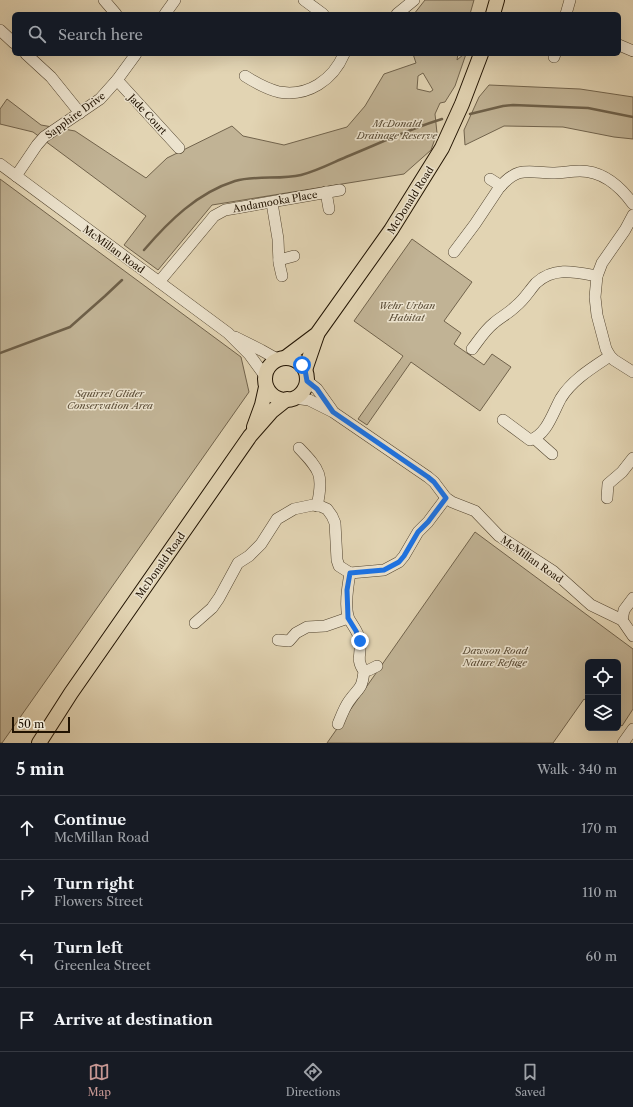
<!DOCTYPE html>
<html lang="en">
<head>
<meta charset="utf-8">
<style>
	:root { --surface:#171b24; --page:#242831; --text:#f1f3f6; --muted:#9ea1a6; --line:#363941; --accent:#c59692 }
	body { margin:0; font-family:"Libre Caslon Text",serif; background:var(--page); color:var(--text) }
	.controls { position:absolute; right:12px; bottom:12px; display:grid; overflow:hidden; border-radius:6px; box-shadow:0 4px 16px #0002 }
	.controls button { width:36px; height:36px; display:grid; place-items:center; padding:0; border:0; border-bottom:1px solid var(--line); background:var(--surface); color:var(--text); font:20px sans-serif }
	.scale { position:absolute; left:12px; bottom:10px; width:58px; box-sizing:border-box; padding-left:4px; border:2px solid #211302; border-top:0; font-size:11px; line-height:14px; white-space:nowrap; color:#211302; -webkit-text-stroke:3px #ece3ce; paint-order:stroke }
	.stop { position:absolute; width:12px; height:12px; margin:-9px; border:3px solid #1a73e8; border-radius:50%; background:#fff }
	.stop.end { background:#1a73e8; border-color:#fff; box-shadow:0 1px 4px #0008 }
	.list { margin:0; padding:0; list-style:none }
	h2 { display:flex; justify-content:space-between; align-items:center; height:52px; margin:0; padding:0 16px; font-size:17px }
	h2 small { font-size:13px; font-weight:400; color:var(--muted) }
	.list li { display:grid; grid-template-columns:26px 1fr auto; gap:12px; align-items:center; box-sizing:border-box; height:64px; padding:0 16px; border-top:1px solid var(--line) }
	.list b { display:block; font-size:15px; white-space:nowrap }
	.list p { margin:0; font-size:13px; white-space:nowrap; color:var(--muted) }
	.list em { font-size:13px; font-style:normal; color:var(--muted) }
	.icon { flex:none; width:22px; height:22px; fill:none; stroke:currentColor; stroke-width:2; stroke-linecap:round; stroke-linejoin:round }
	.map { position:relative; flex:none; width:633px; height:743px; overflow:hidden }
	.search { position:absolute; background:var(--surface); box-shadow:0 4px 16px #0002; left:12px; right:12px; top:12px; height:44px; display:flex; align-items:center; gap:10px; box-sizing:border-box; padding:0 14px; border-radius:6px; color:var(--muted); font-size:15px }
	.sheet { height:308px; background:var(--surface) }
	nav { display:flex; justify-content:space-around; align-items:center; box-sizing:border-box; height:56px; border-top:1px solid var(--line); background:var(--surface); font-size:11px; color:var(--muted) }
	nav a { display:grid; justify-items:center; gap:2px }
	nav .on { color:var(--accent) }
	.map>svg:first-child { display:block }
	.green { fill:#c1b395; stroke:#71634c; fill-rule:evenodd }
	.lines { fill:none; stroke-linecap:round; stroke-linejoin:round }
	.stream { stroke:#6d5f48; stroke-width:2.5 }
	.minor-casing { stroke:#51432e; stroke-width:12 }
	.major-casing { stroke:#211302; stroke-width:16 }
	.minor { stroke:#ece3ce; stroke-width:11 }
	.major { stroke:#e2d4b3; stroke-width:14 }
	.route { stroke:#1a73e8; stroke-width:5 }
	.labels { text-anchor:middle; stroke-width:3; stroke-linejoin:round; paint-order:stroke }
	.street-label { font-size:10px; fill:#211302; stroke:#ece3ce }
	.park-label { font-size:10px; font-style:italic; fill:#594b35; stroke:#ece3ce }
</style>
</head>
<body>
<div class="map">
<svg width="633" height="743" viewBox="0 0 633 743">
	<rect width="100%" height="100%" fill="#e2d4b3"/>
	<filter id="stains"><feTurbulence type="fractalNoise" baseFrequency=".005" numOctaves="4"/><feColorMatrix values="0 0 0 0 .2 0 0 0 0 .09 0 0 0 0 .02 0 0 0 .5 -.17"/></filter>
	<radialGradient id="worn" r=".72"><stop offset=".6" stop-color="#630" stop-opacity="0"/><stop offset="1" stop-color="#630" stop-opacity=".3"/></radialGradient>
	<g class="green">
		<path d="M425 0H474L470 14H414Z"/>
		<path d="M413 54H458L457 60 464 54H466L455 86 445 102 440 103 435 114 437 133 431 150 404 174 212 205 158 270 124 245 146 216 33 132 0 124V109L7 99 41 125 75 131 146 178 167 158 232 126 243 136 284 145 347 127 365 106 384 74 416 63ZM423 73 433 90 430 92 417 89 418 76Z"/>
		<path d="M489 85 580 89 633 97V139L614 137 563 127 504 126 465 145 464 130 479 97Z"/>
		<path d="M0 179 241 357 249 392 2 743H0Z"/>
		<path d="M412 239 472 282 444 321 461 333 454 344 484 365 492 354 511 367 480 411 411 362 367 425 358 419 403 356 354 321Z"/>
		<path d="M475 532 633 649V709L622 726 618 723V662H588V702L584 699 553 743H327Z"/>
	</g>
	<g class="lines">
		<g class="stream">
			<path d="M470 114 503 106 513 105 588 108 633 117"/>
			<path d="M144 250C169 221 197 193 235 181 256 175 281 180 301 175 317 171 332 163 346 157 378 144 409 129 442 119"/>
			<path d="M0 353 70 327 105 296 122 280"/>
		</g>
		<g class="minor-casing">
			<g id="minor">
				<path d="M104 0 116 14"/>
				<path d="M304 0 323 14"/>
				<path d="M165 14 175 0"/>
				<path d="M397 14 414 0"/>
				<path d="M566 14 570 0"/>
				<path d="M0 30 14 43"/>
				<path d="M619 45 633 51"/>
				<path d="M26 54 51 77 80 113"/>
				<path d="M554 57 555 54"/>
				<path d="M245 76C256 83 267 89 279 92 308 97 333 80 344 54"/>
				<path d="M117 80 179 148"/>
				<path d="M0 164 228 333 249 354 265 376"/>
				<path d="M16 176 37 145 44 137 100 99 117 80 136 54"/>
				<path d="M490 179 501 186"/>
				<path d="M326 192 329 209"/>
				<path d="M272 203 278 239 279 263 282 276"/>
				<path d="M633 215 625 230 602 263 597 276 595 297 597 315 606 349 610 356 614 360 633 372"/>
				<path d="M454 252 475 224 499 188C518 166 527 172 552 173 562 173 571 171 580 171 603 171 620 186 633 204"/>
				<path d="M279 260 294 256"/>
				<path d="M159 282 210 221 214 216 225 210 340 190"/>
				<path d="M235 337 261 350 277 359"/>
				<path d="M472 349C479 340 485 330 494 323 501 317 509 313 516 306 524 300 529 291 536 283 554 266 576 272 597 276"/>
				<path d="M307 381 317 389 332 410"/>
				<path d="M294 398 309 400 333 412 428 477 434 482 446 498 452 502 475 511 499 536 553 571 591 605 622 620 633 636"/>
				<path d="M503 420 530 440C547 435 553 412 561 398 572 380 592 368 610 356"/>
				<path d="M535 439 552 454"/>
				<path d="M299 448C320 470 324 475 317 506"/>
				<path d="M607 498 608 484 622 472 633 458"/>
				<path d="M350 573 384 570 399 562 404 556 418 532 428 522 446 498"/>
				<path d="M622 620 624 610 633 598"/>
				<path d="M195 623 212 608 219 598 238 563 249 556 261 544 277 519 294 509 313 505 320 506 327 509 332 516 335 523 337 560 339 566 350 573"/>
				<path d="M278 640 289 641 296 633 307 627 325 626 348 618"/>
				<path d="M364 671 369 670 377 666"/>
				<path d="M338 724C341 717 344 708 349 701 359 687 362 690 364 671 355 659 362 653 360 641 359 633 353 626 349 619 344 607 348 585 350 573"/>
				<path d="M623 743 633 729"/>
			</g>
		</g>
		<g class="major-casing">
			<g id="major">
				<path d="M493 14 497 0"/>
				<path d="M285 358 317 334 391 230 442 148 462 104 481 54"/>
				<circle cx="286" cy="379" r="21"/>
				<path d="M305 370 317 335"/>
				<path d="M254 427 262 405 266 387"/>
				<path d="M39 743 71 693 250 436 272 411 287 399"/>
			</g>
		</g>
		<use href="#minor" class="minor"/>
		<use href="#major" class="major"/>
	</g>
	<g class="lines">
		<path class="route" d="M302 365 305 370 307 381 317 389 333 412 428 477 434 482 446 498 428 522 418 532 404 556 399 562 384 570 350 573 347 590 348 618 356 631 360 641"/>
	</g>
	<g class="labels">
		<g class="street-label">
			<text transform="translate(148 114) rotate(47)" y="4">Jade Court</text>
			<text transform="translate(75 115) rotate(-36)" y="4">Sapphire Drive</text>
			<text transform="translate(410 200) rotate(-58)" y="4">McDonald Road</text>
			<text transform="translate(275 201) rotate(-10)" y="4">Andamooka Place</text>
			<text transform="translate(114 249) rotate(36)" y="4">McMillan Road</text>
			<text transform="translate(532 559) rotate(35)" y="4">McMillan Road</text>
			<text transform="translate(160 565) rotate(-55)" y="4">McDonald Road</text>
		</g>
		<g class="park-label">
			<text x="397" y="127">McDonald<tspan x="397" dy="12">Drainage Reserve</tspan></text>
			<text x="407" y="309">Wehr Urban<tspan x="407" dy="12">Habitat</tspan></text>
			<text x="110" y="397">Squirrel Glider<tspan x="110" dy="12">Conservation Area</tspan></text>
			<text x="495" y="654">Dawson Road<tspan x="495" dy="12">Nature Refuge</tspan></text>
		</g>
	</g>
	<rect width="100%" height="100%" filter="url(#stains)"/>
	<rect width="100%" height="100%" fill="url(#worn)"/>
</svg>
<div class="controls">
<button><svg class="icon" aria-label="locate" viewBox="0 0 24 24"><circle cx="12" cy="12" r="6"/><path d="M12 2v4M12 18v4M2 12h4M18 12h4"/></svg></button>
<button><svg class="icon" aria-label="layers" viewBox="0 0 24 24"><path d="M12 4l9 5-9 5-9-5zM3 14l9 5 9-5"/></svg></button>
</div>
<div class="scale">50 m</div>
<div class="stop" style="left:302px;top:365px"></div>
<div class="stop end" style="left:360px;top:641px"></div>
<div class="search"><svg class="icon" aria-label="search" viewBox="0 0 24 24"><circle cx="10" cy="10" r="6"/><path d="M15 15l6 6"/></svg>Search here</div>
</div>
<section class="sheet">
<h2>5 min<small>Walk · 340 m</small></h2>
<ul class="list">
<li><svg class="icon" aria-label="ahead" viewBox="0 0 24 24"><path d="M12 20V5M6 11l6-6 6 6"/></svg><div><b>Continue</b><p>McMillan Road</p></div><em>170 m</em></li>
<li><svg class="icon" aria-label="right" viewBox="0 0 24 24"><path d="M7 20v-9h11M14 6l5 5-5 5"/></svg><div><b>Turn right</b><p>Flowers Street</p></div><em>110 m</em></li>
<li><svg class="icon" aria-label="left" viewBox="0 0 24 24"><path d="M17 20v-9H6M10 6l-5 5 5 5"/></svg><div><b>Turn left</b><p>Greenlea Street</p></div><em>60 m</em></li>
<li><svg class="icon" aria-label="arrive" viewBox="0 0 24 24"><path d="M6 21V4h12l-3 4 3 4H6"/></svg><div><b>Arrive at destination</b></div></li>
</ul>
</section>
<nav>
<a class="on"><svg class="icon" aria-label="map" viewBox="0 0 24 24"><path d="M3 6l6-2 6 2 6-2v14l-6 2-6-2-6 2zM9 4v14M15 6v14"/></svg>Map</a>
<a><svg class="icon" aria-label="directions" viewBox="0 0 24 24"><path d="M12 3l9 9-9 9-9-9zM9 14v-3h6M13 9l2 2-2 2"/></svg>Directions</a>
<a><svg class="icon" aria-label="saved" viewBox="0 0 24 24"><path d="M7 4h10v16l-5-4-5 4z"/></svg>Saved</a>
</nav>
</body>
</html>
